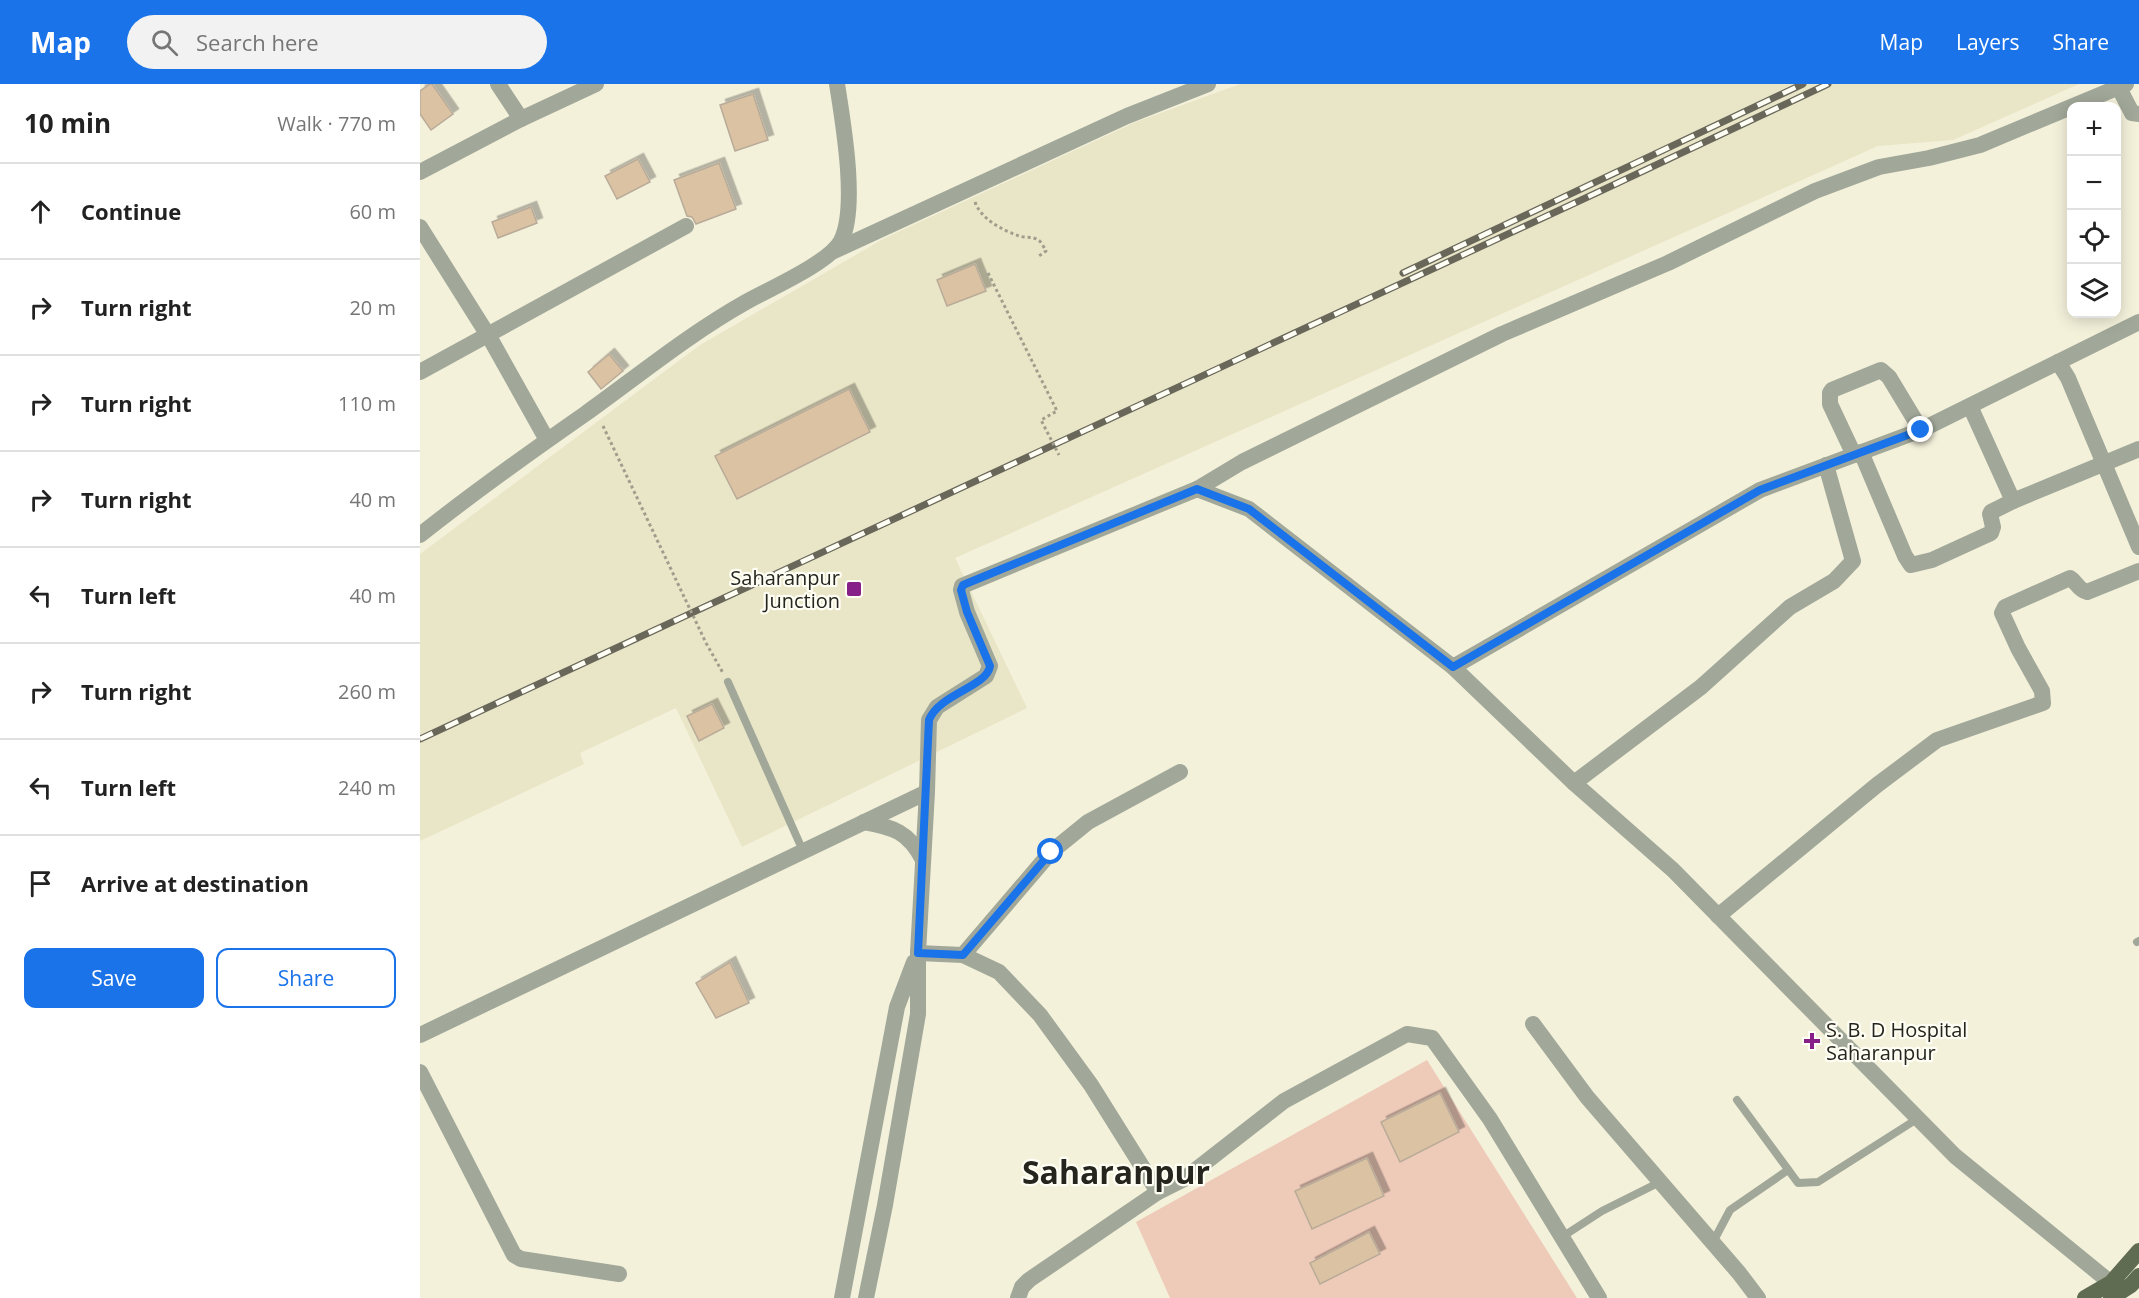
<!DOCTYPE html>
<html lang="en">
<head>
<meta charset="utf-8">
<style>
	:root { --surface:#fff; --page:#f2f2f2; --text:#222; --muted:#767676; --line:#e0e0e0; --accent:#1a73e8 }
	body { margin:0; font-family:"Open Sans",sans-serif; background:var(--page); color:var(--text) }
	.controls { position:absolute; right:18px; top:18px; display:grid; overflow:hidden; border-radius:12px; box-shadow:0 3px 15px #0003 }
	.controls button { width:54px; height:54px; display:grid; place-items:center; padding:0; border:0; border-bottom:2px solid var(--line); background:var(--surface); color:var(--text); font:30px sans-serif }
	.stop { position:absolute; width:18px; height:18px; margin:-14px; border:4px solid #1a73e8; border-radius:50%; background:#fff }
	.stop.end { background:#1a73e8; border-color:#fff; box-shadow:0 2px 6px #0008 }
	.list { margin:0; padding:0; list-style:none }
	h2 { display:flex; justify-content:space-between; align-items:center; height:78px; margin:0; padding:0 24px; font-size:26px }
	h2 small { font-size:20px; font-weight:400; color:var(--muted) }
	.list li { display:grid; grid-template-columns:39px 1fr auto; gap:18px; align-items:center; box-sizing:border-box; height:96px; padding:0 24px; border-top:2px solid var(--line) }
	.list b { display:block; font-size:22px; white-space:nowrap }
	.list em { font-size:20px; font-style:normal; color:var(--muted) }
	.actions { display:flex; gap:12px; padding:18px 24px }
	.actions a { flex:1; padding:14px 0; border:2px solid var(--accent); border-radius:12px; text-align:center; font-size:21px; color:var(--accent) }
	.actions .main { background:var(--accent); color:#fff }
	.icon { flex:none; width:33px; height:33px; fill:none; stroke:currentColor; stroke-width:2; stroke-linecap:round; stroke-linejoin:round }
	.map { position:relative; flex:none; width:1719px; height:1214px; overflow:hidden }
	header { display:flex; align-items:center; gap:36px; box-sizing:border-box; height:84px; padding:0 30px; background:var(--accent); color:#fff }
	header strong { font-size:28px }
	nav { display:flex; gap:33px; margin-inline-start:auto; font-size:21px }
	.search { width:420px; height:54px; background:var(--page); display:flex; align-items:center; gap:15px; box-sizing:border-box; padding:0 21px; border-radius:33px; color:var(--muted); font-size:22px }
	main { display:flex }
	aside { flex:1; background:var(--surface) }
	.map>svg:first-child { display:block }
	.built { fill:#e9e5c7 }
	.green { fill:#eecab9 }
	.building { fill:#dac2a3; stroke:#b9ab99; stroke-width:1.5; filter:url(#shadow) }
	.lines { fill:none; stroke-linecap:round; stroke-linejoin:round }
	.path { stroke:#9f9d8c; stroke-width:3; stroke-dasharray:3 3; stroke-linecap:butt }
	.service { stroke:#a1a899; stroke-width:8 }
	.minor { stroke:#a1a899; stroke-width:16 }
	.tertiary { stroke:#a1a899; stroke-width:16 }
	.primary { stroke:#606c52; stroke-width:16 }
	.rail-casing { stroke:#68675a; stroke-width:7 }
	.rail { stroke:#fffef5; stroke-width:4.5; stroke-dasharray:14; stroke-linecap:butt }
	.path-bridge { stroke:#9f9d8c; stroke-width:3; stroke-dasharray:3 3; stroke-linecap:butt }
	.route { stroke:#1a73e8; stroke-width:8 }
	.poi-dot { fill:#861f87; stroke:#fffef5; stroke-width:2 }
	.labels { text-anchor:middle; stroke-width:4.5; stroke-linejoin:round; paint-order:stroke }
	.poi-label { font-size:20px; fill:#26251d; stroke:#fffef5; text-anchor:end }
	.town-label { font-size:32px; font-weight:bold; fill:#26251d; stroke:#fffef5 }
</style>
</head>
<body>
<header>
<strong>Map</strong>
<div class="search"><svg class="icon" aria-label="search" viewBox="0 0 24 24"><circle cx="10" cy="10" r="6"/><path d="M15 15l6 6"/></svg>Search here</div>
<nav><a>Map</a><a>Layers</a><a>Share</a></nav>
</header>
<main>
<aside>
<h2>10 min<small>Walk · 770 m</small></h2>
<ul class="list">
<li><svg class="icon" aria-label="ahead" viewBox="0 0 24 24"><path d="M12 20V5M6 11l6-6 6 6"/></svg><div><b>Continue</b></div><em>60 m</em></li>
<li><svg class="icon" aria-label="right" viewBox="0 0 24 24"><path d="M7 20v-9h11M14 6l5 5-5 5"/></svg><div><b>Turn right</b></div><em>20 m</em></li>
<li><svg class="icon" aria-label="right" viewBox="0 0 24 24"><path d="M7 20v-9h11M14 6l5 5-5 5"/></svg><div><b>Turn right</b></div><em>110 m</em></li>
<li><svg class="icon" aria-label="right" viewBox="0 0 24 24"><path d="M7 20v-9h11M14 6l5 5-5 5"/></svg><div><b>Turn right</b></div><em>40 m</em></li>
<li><svg class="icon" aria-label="left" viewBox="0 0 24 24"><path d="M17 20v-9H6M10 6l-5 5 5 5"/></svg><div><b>Turn left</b></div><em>40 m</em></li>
<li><svg class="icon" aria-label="right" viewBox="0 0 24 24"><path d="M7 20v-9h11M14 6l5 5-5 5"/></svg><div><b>Turn right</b></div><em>260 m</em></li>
<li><svg class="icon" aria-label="left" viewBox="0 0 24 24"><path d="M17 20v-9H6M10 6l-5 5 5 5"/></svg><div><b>Turn left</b></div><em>240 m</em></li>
<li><svg class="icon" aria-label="arrive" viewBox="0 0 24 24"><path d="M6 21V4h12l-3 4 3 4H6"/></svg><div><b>Arrive at destination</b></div></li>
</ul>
<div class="actions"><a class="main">Save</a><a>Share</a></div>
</aside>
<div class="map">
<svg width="1719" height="1214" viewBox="0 0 1719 1214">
	<defs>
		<filter id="shadow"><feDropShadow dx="5.5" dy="-5.5" stdDeviation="0" flood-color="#0004"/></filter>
	</defs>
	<rect width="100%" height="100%" fill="#f4f1db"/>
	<path class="built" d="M820 0H1659L1533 56 1458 62 535 474 607 624 322 763 256 624 160 669 164 680 0 757V470L280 261 465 154 716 38Z"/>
	<path class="green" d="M1007 976 1157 1214H750L716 1138Z"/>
	<g class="building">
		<path d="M10 0H12L33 30 11 46 0 30V7Z"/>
		<path d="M333 10 348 56 315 67 300 21Z"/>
		<path d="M218 75 230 98 197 115 185 92Z"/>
		<path d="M299 79 316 125 276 140 272 133 267 132 254 96Z"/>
		<path d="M111 123 117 139 78 154 72 138Z"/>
		<path d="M555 180 566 207 527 222 517 196Z"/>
		<path d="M189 270 203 287 181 305 168 288Z"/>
		<path d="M429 305 450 348 317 415 295 372Z"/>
		<path d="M292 620 304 644 279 657 267 632Z"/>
		<path d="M310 878 329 919 296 934 276 899Z"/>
		<path d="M1020 1009 1039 1048 980 1078 961 1038Z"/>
		<path d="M947 1074 964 1112 892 1145 875 1107Z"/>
		<path d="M949 1148 960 1170 900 1200 890 1179Z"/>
	</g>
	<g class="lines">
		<g class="path">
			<path d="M555 118C561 135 582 146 599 152 605 154 613 152 618 156 622 158 624 164 626 167L619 172"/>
			<path d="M286 559 303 589"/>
		</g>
		<g class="service">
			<path d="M308 598 383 767"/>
			<path d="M1717 858 1719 857"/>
			<path d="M1317 1016 1378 1099 1398 1098 1497 1035"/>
			<path d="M1142 1153 1182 1127 1240 1098"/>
			<path d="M1293 1158 1310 1126 1368 1086"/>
		</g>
		<g class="minor">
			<path d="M78 0 101 35"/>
			<path d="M1698 2 1712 29 1719 30"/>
			<path d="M0 88 101 35 176 0"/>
			<path d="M0 143 71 256 127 356"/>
			<path d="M414 167 707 32 788 0"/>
			<path d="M1638 278 1648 294 1719 463"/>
			<path d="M0 288 266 142"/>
			<path d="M1550 322 1593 417 1719 365"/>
			<path d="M1441 368 1485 472 1491 481 1512 476 1571 449 1573 443 1570 430 1571 428 1593 417"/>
			<path d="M1434 371 1410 320V309L1412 306 1461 286 1469 293 1501 346"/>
			<path d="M1033 583 1340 406 1501 346 1719 238"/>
			<path d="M1154 699 1281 603 1370 523 1414 497 1433 477 1406 381"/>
			<path d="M1298 832 1457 701 1517 656 1623 619 1622 607 1598 564 1582 529 1585 523 1650 494C1657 498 1658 506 1667 508L1719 487"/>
			<path d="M498 869 543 871 579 888 620 931 671 1001 738 1108 764 1095 864 1017 987 950 1012 954 1070 1035 1179 1214"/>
			<path d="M543 871 631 768 668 738 760 688"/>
			<path d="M1113 940 1167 1013 1319 1189 1338 1214"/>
			<path d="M0 988 94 1171 101 1175 199 1190"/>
			<path d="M598 1214 602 1203 609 1196 738 1108"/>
		</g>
		<g class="tertiary">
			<path d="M777 405 822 378 1082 250 1248 179 1395 107 1459 83 1509 74 1560 61 1706 0"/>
			<path d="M0 451C54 408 109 369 165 330 218 292 269 250 326 218 349 205 409 179 421 157 438 124 423 38 417 0"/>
			<path d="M507 708 509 636 517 623 566 592 570 582 547 528 541 506 542 502 777 405 829 425 1033 583 1154 699 1253 786 1535 1072 1691 1199"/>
			<path d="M444 738C473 743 489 748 503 776"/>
			<path d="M0 951 507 708 498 869V930L465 1121 446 1214"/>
			<path d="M422 1214 477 923 494 878"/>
		</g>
		<g class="primary">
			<path d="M1665 1214 1691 1199 1719 1167"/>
			<path d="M1691 1214 1711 1201 1719 1192"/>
		</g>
		<g class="rail-casing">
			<g id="rail">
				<path d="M983 189 1383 0"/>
				<path d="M0 655 1187 104 1408 0"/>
			</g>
		</g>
		<use href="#rail" class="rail"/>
		<g class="path-bridge">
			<path d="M568 189 637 327 621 336 639 371"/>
			<path d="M183 342 286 559"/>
		</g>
	</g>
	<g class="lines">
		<path class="route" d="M631 768 543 871 498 869 509 636C519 610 567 603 570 582L547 528 541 506 543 501 777 405 829 425 1033 583 1340 406 1501 346"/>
	</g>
	<g class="poi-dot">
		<rect x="426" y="497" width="16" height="16" rx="3"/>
		<path d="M1389 948h6v6h6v6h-6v6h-6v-6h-6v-6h6z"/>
	</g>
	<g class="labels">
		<g class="poi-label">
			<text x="420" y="501">Saharanpur<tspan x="420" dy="23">Junction</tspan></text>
			<text x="1406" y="953" text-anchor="start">S. B. D Hospital<tspan x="1406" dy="23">Saharanpur</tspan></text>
		</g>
		<g class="town-label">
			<text x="696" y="1100">Saharanpur</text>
		</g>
	</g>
</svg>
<div class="controls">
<button>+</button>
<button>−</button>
<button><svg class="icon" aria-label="locate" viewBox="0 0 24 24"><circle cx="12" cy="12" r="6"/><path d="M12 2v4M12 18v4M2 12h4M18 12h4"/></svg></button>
<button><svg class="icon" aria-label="layers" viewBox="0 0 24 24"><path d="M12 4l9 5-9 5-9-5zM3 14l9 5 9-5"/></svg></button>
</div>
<div class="stop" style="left:631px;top:768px"></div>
<div class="stop end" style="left:1501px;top:346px"></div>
</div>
</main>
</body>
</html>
